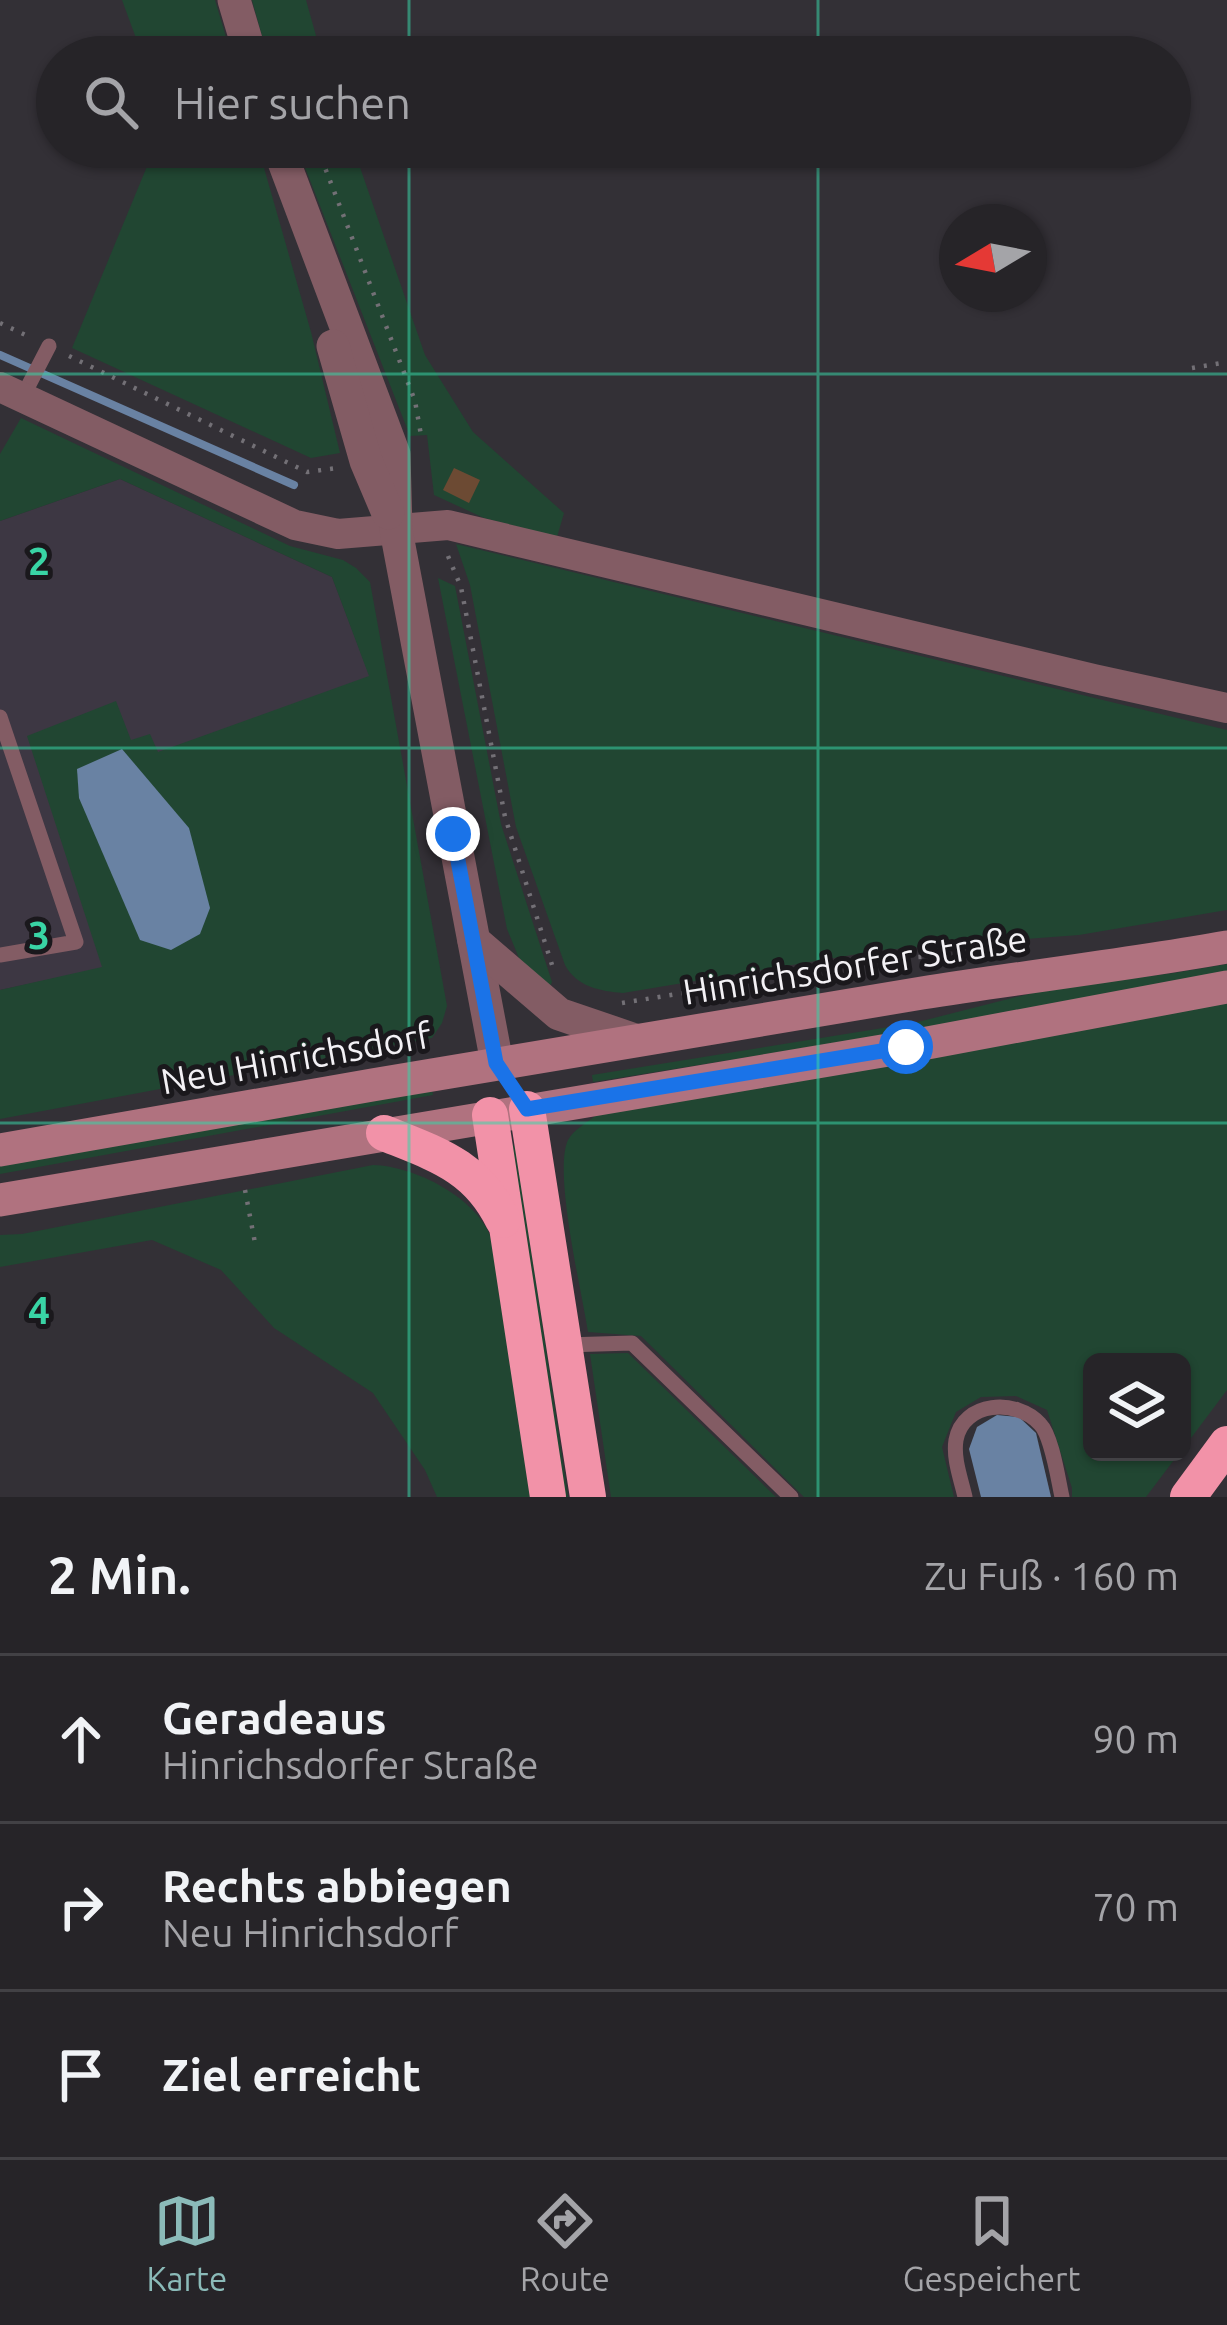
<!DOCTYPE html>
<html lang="de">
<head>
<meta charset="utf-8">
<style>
	:root { --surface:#262428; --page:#2e2c30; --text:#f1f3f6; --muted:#a4a4a8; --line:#424145; --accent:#8bbbb9 }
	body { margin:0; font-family:Ubuntu,sans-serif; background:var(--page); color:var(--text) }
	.controls { position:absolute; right:36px; bottom:36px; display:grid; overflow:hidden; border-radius:18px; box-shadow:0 3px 9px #0004 }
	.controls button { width:108px; height:108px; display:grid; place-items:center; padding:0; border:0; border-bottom:3px solid var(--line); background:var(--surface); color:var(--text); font:60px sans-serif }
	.compass { position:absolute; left:939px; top:204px; width:108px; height:108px; border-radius:50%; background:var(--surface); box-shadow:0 3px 9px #0004; rotate:260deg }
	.stop { position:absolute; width:36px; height:36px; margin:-27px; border:9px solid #1a73e8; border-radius:50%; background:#fff }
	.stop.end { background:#1a73e8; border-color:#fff; box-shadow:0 3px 12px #0008 }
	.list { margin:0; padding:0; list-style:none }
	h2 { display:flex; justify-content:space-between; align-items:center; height:156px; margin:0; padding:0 48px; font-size:51px }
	h2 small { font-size:39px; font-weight:400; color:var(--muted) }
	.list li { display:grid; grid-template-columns:78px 1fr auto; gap:36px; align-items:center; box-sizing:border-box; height:168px; padding:0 48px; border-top:3px solid var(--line) }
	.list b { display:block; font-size:45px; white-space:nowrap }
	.list p { margin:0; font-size:39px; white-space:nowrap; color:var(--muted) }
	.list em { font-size:39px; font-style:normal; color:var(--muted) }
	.icon { flex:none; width:66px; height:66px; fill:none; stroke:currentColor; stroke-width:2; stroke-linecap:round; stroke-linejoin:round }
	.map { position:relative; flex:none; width:1227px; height:1497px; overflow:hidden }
	.search { position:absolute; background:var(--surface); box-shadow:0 3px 9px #0004; left:36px; right:36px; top:36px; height:132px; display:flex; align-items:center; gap:30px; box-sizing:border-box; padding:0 42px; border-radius:66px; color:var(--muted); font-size:45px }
	.sheet { height:660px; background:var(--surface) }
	nav { display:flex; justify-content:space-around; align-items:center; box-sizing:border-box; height:168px; border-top:3px solid var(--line); background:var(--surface); font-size:33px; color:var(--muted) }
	nav a { display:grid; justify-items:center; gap:6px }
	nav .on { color:var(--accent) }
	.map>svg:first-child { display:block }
	.built { fill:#3d3743 }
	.green { fill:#214632 }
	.water { fill:#6982a3 }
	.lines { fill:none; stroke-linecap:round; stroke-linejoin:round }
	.stream { stroke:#6982a3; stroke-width:8 }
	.building { fill:#6c4a33 }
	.path { stroke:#737076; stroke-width:4.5; stroke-dasharray:3 9; stroke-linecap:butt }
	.service { stroke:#835c64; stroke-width:15 }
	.minor { stroke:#835c64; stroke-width:30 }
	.tertiary { stroke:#835c64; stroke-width:33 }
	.secondary { stroke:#b0727f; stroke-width:33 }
	.motorway { stroke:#f292a8; stroke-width:36 }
	.route { stroke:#1a73e8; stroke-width:15 }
	.grid { fill:none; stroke:#39d4a5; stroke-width:3; stroke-opacity:0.55 }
	.labels { text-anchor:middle; stroke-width:10; stroke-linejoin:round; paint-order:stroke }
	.street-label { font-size:36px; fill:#f3f1f5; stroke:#1a181c }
	.grid-label { font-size:39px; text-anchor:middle; font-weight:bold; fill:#39d4a5; stroke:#1a181c; stroke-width:10; stroke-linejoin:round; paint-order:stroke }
</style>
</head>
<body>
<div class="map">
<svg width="1227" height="1497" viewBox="0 0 1227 1497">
	<rect width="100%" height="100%" fill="#333036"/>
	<path class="built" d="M120 479 332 577 370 677 157 753 103 968 0 990V521Z"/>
	<g class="green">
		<path d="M122 0H215L232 57H143Z"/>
		<path d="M252 0H306L322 57H268Z"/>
		<path d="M155 147H258L311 332 340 453 311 458 72 348Z"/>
		<path d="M297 147H353L425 355 473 432 564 513 557 537 484 518 434 495 427 435 410 436Z"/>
		<path d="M21 418 290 546 343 560 356 568 370 582 447 1006 442 1023 432 1038 0 1119V990L102 967 27 736 116 701 131 740 150 734 158 752 369 676 332 577 120 479 0 521V454Z"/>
		<path d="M456 544 1227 730V910L1079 935 882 950 623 993C600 991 577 987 565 965L516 827 470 585Z"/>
		<path d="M438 578 455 586 501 824 552 982 548 990 519 958 507 929Z"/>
		<path d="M1227 964V972L915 1030 593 1082 592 1075 914 1023 1052 988 1174 973Z"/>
		<path d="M1227 1001V1390L1182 1450V1362H1092V1452H1180L1146 1497H1072V1488L1047 1410 1016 1396 981 1397 956 1412 942 1447 954 1497H804L641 1336 588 1332C582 1292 553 1172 568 1140 573 1130 587 1123 596 1115Z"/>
		<path d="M432 1089 433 1095 0 1174V1166Z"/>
		<path d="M510 1140 516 1149 568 1497H557Z"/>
		<path d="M373 1165C415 1166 478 1198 492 1240 500 1266 501 1297 504 1323 513 1381 522 1439 530 1497H437L425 1470 373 1393 274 1328 221 1270 152 1240 0 1267V1235L22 1234Z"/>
		<path d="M628 1353 776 1497H611L590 1354Z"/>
	</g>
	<g class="water">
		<path d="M122 749 189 828 210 908 200 934 171 950 140 940 79 798 77 769Z"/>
		<path d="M997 1415 1019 1417 1036 1433 1051 1497H981L969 1449 977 1427Z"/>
	</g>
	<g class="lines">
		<path class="stream" d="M0 355 294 485"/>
	</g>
	<path class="building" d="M454 468 480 480 469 503 443 490Z"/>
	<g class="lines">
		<g class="path">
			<path d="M317 147 415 401 421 435"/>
			<path d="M0 323 32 338"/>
			<path d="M69 356 307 472 337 468"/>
			<path d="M1192 368 1227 362"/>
			<path d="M448 556 461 587 505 817 553 968"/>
			<path d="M622 1003 884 960 967 953"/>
			<path d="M245 1190 255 1243"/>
		</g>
		<g class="service">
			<path d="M22 398 49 346"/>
			<path d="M0 717 76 942 0 955"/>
			<path d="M565 1345 632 1343 791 1497"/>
			<path d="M965 1497C961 1479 953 1459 956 1440 963 1401 1017 1398 1040 1424 1052 1436 1058 1479 1062 1497"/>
		</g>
		<path class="minor" d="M0 387 295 525 338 534 448 525 1094 679 1227 708"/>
		<g class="tertiary">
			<path d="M234 0 251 57"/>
			<path d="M284 162 394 454 396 530 497 1063"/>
			<path d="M333 346 366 461 388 513"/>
			<path d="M474 941 559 1014 635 1040"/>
		</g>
		<g class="secondary">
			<path d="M0 1150C307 1095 614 1044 922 993 1023 977 1126 965 1227 947"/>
			<path d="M0 1200 906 1047 1227 987"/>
		</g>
		<g class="motorway">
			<path d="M527 1109 588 1497"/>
			<path d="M490 1115 548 1497"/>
			<path d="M384 1133C436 1154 477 1166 503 1220"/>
			<path d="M1188 1497 1227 1444"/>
		</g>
	</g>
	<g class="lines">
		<path class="route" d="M453 834 496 1063 527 1109 906 1047"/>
	</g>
	<path class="grid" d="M409 0V57M818 0V57M409 147V1497M818 147V1497M0 374H1227M0 748H1227M0 1123H1227"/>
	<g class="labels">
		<g class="street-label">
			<text transform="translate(855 965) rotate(-9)" y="13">Hinrichsdorfer Straße</text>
			<text transform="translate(296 1058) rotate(-10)" y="13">Neu Hinrichsdorf</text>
		</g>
	</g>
	<g class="grid-label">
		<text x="39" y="575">2</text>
		<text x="39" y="949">3</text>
		<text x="39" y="1324">4</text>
	</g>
</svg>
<div class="controls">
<button><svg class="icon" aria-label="layers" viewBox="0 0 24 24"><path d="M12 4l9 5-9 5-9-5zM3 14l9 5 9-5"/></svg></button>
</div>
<svg class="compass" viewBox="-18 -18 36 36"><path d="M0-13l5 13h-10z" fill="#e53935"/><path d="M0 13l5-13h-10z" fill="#a4a4a8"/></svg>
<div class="stop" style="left:906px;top:1047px"></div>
<div class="stop end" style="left:453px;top:834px"></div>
<div class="search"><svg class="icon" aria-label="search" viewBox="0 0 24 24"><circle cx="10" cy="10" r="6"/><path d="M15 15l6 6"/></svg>Hier suchen</div>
</div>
<section class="sheet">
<h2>2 Min.<small>Zu Fuß · 160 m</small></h2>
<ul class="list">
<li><svg class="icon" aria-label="ahead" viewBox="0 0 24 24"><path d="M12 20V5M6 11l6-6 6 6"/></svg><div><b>Geradeaus</b><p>Hinrichsdorfer Straße</p></div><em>90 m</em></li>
<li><svg class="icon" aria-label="right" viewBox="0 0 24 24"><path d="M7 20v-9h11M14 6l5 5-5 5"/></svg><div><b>Rechts abbiegen</b><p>Neu Hinrichsdorf</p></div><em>70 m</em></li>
<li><svg class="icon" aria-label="arrive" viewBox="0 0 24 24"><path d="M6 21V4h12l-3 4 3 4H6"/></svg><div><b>Ziel erreicht</b></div></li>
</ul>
</section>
<nav>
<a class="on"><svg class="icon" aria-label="map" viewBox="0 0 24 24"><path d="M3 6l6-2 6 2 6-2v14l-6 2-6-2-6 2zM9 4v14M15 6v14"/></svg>Karte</a>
<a><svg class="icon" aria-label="directions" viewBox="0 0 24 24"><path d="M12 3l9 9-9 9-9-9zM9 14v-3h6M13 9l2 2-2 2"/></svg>Route</a>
<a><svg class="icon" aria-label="saved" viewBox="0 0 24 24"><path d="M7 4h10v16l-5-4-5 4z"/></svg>Gespeichert</a>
</nav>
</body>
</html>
